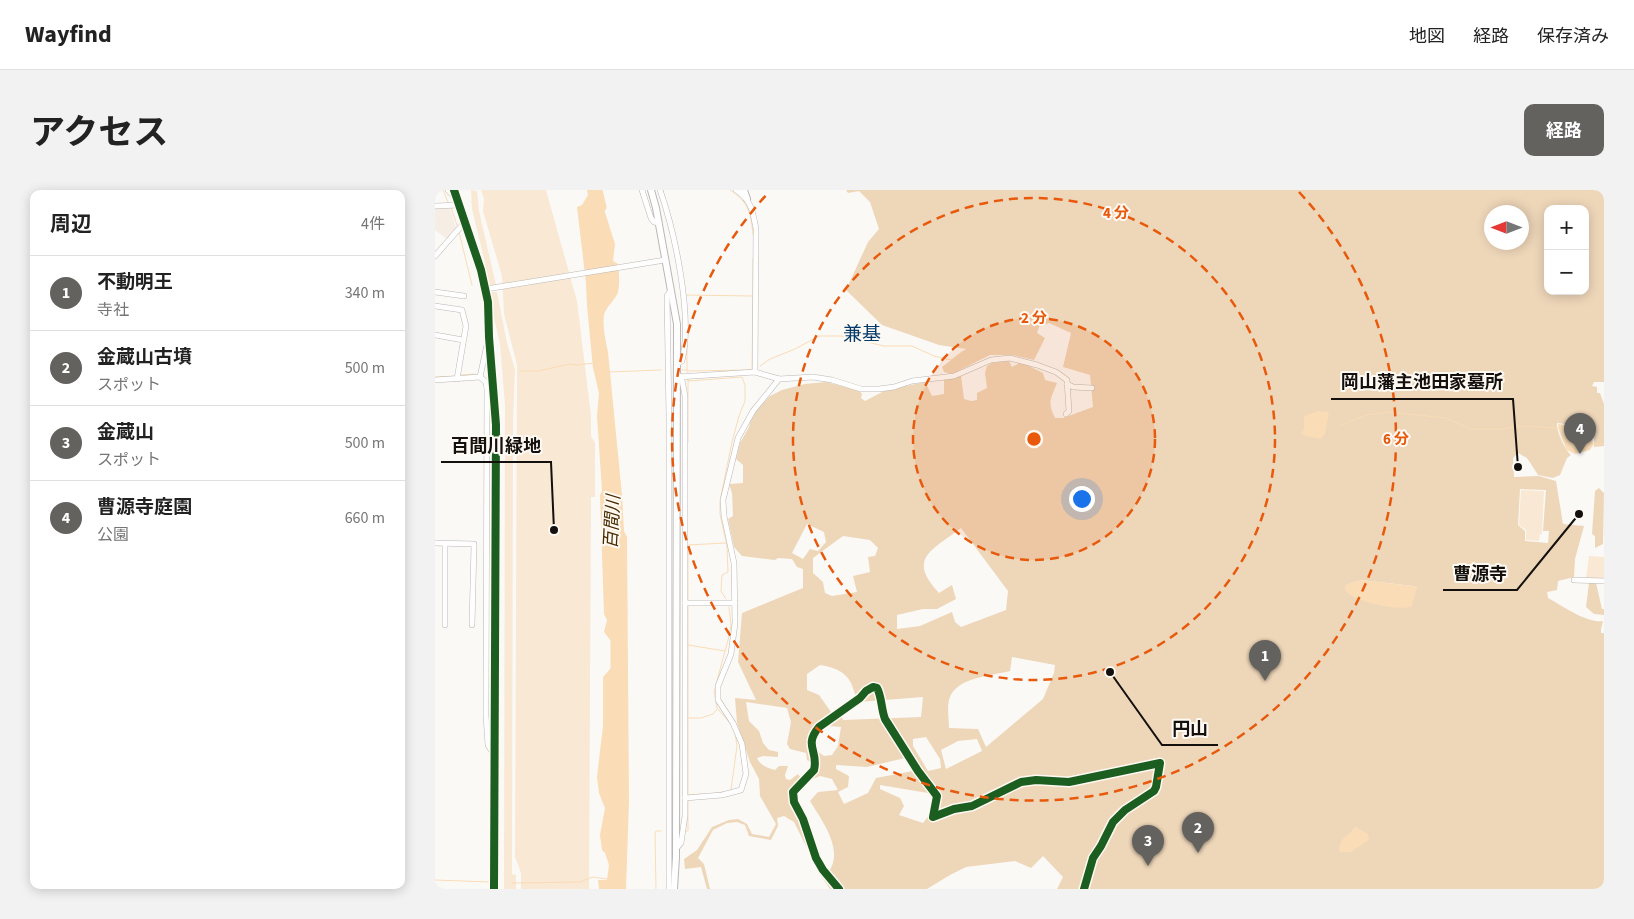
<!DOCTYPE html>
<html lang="ja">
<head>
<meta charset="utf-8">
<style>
	:root { --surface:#fff; --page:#f2f2f2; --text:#222; --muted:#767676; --line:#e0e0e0; --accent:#64625f }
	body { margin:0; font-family:"Source Sans 3","Noto Sans JP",sans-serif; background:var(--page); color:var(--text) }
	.controls { position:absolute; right:15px; top:15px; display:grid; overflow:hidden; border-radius:10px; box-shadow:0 2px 12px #0003 }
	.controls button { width:45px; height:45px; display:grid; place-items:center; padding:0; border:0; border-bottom:1px solid var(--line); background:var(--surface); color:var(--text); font:25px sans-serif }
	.compass { position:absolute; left:1049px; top:15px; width:45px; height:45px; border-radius:50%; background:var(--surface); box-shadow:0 2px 12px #0003; rotate:270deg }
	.you { position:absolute; left:646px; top:308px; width:18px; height:18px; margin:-12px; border:4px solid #fff; border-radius:50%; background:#1a73e8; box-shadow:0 0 0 8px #1a73e833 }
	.badge { display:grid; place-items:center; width:32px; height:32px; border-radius:50%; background:var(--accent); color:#fff; font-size:16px; font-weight:700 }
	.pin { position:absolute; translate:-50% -41px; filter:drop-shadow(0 1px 2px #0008) }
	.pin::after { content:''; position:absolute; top:26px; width:18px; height:15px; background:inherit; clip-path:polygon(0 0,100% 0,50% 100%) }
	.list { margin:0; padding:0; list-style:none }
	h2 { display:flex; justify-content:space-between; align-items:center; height:65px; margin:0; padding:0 20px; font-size:21px }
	h2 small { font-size:16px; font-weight:400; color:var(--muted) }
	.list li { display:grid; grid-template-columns:32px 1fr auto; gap:15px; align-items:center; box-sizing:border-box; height:75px; padding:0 20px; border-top:1px solid var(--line) }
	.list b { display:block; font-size:19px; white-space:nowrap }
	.list p { margin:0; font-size:16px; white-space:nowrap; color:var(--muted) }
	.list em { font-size:16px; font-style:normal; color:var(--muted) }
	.map { position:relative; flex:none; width:1169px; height:699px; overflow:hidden; border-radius:10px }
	header { display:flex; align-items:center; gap:30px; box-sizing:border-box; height:70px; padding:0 25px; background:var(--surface); border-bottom:1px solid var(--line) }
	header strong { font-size:24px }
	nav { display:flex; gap:28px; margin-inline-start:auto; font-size:18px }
	.intro { display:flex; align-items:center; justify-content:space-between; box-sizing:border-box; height:120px; padding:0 30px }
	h1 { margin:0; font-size:35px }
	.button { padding:12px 22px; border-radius:10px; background:var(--accent); color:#fff; font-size:18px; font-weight:700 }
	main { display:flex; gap:30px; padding:0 30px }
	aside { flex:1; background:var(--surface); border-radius:10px; box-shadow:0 2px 12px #0003 }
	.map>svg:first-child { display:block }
	.built { fill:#f6ede4 }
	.green { fill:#f9e8d4 }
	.forest { fill:#eed6b9; fill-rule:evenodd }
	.water { fill:#fadcb6 }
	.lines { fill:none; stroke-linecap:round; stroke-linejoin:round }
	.stream { stroke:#fadcb6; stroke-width:1 }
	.river { stroke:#fadcb6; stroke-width:9 }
	.minor-casing { stroke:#bab8b5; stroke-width:6 }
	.tertiary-casing { stroke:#bab8b5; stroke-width:8 }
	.minor { stroke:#fefefe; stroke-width:5 }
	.tertiary { stroke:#fefefe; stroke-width:6 }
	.cycleway-casing { stroke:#fef9f3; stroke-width:11 }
	.cycleway { stroke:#1b5e20; stroke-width:8 }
	.ring { fill:none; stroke:#e8590c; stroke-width:2.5; stroke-dasharray:9 6 }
	.labels { text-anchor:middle; stroke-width:4; stroke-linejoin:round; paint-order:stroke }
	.water-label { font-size:18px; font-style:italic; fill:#472b00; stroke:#fef9f3 }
	.quarter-label { font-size:19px; fill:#033a6b; stroke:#fef9f3 }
	.centre { fill:#e8590c; stroke:#fef9f3; stroke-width:2.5 }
	.ring-label { font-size:15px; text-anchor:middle; font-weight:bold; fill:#e8590c; stroke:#fef9f3; stroke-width:4; stroke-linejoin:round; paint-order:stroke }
	.leader { fill:none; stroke:#13100d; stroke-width:2 }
	.callout-dot { fill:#13100d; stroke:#fef9f3; stroke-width:2 }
	.callout-label { font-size:18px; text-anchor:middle; font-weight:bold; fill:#13100d; stroke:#fef9f3; stroke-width:4; stroke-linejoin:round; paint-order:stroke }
</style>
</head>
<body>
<header>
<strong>Wayfind</strong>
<nav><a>地図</a><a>経路</a><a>保存済み</a></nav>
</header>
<div class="intro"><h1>アクセス</h1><a class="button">経路</a></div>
<main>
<aside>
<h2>周辺<small>4件</small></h2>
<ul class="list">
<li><span class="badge">1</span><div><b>不動明王</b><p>寺社</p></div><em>340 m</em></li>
<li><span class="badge">2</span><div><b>金蔵山古墳</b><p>スポット</p></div><em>500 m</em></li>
<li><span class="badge">3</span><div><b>金蔵山</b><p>スポット</p></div><em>500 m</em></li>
<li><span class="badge">4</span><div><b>曹源寺庭園</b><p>公園</p></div><em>660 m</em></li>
</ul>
</aside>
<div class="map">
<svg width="1169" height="699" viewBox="0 0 1169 699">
	<rect width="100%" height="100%" fill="#fbf9f6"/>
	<path class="built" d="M14 17 21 38 12 49 0 40V18Z"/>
	<g class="green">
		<path d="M36 0 42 1 44 21 61 95 56 96 52 94 50 85V73L37 19Z"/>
		<path d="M46 0H111L142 111 156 226V246L160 253V307H156L154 699H86V683L80 667 82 175 69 124 67 86 48 21 49 9Z"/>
		<path d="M57 102H62L72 153 80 179 78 231 77 684 81 685V699H69L70 215 65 154 54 106Z"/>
		<path d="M1086 300 1109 301 1107 344H1105L1104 351 1091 350V340L1084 335Z"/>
		<path d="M1154 366 1169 367V389L1151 388Z"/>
	</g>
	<g class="forest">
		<path d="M411 0H1169V192H1159L1157 196 1162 197V203H1165L1169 214V256L1159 257V248L1157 246C1143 245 1139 248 1130 234L1122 233C1121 241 1130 260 1136 265L1132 268 1125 285 1118 288 1103 285 1092 268 1083 263 1078 268 1079 287 1104 286 1121 291 1128 334 1149 336 1140 369 1139 387 1123 391 1122 400 1112 402 1113 408C1126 415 1153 434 1168 431L1166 439V443H1169V699H622L628 687 608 666 596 678 580 671 531 677 515 685 492 699H395L386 686 359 632 349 626 342 628 343 636 336 650 314 646 310 635 302 632 292 633 278 640 263 668 269 674 275 699H272L266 677 250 679 249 669 262 660 277 637 294 630 303 629 312 634 317 644 334 647 341 634 325 606 324 589 315 572 302 533 300 508 321 510 303 472 307 423 368 398V379L362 377 357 369 343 368 340 370 307 366 299 357 293 329 298 326 297 303 294 294 308 293V275L301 269 305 253 314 237 316 229 324 217 335 206 347 200 370 194 391 192 424 200 427 204 426 208 430 211 451 200 490 192 497 206 509 204V190L526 185 529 209 536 211 542 210V203L552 198 550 183 552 176 557 173 574 171 577 177 586 172 608 183 610 190 622 193C616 208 612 212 620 228H628L658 217 655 185 628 177 636 143 614 133 604 137 602 143 610 148 599 170 577 165H555L517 184 509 182 507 177 531 159 504 155 447 135 411 100 433 52 444 39 435 12 424 1 413 3ZM1113 19H1150V101H1113ZM1056 22H1086V52H1056ZM1085 299 1111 300 1108 341H1114L1113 353 1090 351V341L1083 335ZM372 334 389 342 391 352 383 361 375 359 368 369 357 363ZM526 338 573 401 571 420 526 437 520 432 517 422 485 436 462 439V425L488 419H502L521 409 517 395 504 403C471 368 498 360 526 338ZM408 346 435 350 443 358 440 366 433 367 435 382 418 386 422 402 397 406 390 403 388 392 378 383V368ZM926 390 978 396 982 398 962 417 946 415 911 395ZM577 467 620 475 619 483 608 509 551 557 543 539 514 538C514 530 512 518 514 510 520 487 556 486 575 481ZM385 475C398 477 410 481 416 493 419 500 420 506 424 512L488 507 486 527 408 530 406 524 396 522 384 505 372 500V484ZM311 512 352 518 356 532 352 554 355 559 371 563 372 570 377 573C375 580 372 584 366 588L363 584 355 590 351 589 350 585 353 576H344L340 580C332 578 325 575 322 568L328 566 343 567V562L334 560 328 553 324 541 314 531ZM394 536 406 537 403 556 397 565 389 566C373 556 378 542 394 536ZM491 547 505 569 506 578 493 581 478 556V549ZM542 549 547 561 511 579 506 560 523 551ZM470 568 478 581 441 588 433 603 409 614 403 602 413 597 414 586 401 579V575L432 577ZM385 586 397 589 403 600 383 602 375 611C387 631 410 660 393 683 378 667 367 629 359 609 363 593 372 592 385 586ZM445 595 493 603 498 607 495 624 488 633 464 625 469 616 465 608 445 599ZM921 637 927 653 916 662H905L908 650Z"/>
		<path d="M1164 298 1169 303 1168 354 1160 358V346L1157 344 1160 301Z"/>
		<path d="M1154 393H1161L1167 419H1169V425L1159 424 1151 417Z"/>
	</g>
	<g class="water">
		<path d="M152 0H163L180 54 178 71 183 74C184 84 185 93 183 102 181 109 173 115 170 122 166 131 171 152 173 162L187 305 189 341 192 347 194 611 191 699H164L163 690H172L174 675 170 663 167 660 165 645 170 618 164 603 162 587 168 536V487L184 469V461L169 442 172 430 169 424 165 305 167 301 162 226 164 203 158 178 152 116 151 93 142 17 147 15 153 5Z"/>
		<path d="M883 221 894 222 890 244 886 249 870 246 866 243 869 240V226Z"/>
		<path d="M1123 234 1130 235 1133 244 1138 247 1157 246 1158 255 1155 260 1140 264 1132 260C1129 254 1123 240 1123 234Z"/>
		<path d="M926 390 978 396 982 398 977 416C968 422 919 412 912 402 909 399 910 399 910 395Z"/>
		<path d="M921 637 933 644 934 650 916 662H905C901 651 914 644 921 637Z"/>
	</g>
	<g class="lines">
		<g class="stream">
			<path d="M8 0 13 12"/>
			<path d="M228 0 230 9"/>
			<path d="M295 0C314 12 316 24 318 45"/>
			<path d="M16 18 23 38"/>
			<path d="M235 24 247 77"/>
			<path d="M24 42 37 95"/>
			<path d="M250 105 318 106 317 180"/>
			<path d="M318 105V69"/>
			<path d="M252 155V182"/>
			<path d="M325 176 335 169 360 159 384 146H406L449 156H477L499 166 516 170 528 161"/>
			<path d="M247 180H252"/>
			<path d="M85 181H103L135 174 141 175 159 173"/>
			<path d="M253 181 317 180"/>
			<path d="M174 182 226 180"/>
			<path d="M26 185 39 184"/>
			<path d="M0 187 22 186"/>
			<path d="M253 191 307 187 310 195V211L304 226 297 252 285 311V324L292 356 293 382 287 385 286 401 291 409"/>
			<path d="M906 235 932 225 954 222 1011 228 1036 239H1067L1083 236 1124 238"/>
			<path d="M253 252V189"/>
			<path d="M1158 254H1169"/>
			<path d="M252 355 291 353"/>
			<path d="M253 356V412"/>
			<path d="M253 416V607"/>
			<path d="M294 417 296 435 293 450 279 502 282 518 295 533"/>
			<path d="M253 455 290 461"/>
			<path d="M253 528H266L278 524 282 519"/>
			<path d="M296 600 302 556 300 543"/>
			<path d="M281 603 289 602"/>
			<path d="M254 605 267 604"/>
			<path d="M251 641H253V611"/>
			<path d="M0 690 55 692"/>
			<path d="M77 693 145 692 157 687 172 689"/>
			<path d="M221 699 220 643 221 641H226"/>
		</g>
		<g class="river">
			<path d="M163 0 167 17"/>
			<path d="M180 444V484"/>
		</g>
		<g class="minor-casing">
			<g id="minor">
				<path d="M13 0 22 10"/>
				<path d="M207 0 216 28 219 32 224 33"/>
				<path d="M225 0C240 43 258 127 247 171L242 174"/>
				<path d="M301 0C316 9 318 22 321 39L320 182"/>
				<path d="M0 16 24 15"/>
				<path d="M0 66 29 33"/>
				<path d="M51 99 230 70"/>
				<path d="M0 102 29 106"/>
				<path d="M0 116 27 120 31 136 22 189"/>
				<path d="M0 145 28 150"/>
				<path d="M243 187 320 182 344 189 378 187 397 190 426 199H444L459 197 477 191 519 186 556 170 575 168 602 175 621 182 632 190 634 221 631 224"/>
				<path d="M0 190 45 187"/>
				<path d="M57 191 52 198 51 525 53 555 59 565"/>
				<path d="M632 194 638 197 657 198"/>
				<path d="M52 198 51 192 45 187 53 150"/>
				<path d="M0 353 39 354 37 435"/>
				<path d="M10 354V435"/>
				<path d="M1139 390 1169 391"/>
				<path d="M250 413H300"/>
				<path d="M250 608 287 605 306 600 311 584 307 554 298 533 283 510V496L296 464 300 433 299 373 289 326 288 310 303 248 318 221 344 189"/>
				<path d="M241 659 246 653 250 626V206L247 190 245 186"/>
				<path d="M234 699V227L232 106 236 100"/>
				<path d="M404 699 388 680 381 668 368 629 359 612 358 602 379 580C384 561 368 556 384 537L425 508 431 501 438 497 442 498C447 507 446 519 450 529L483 581 502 606 498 627 519 619 537 616 586 592 601 590 634 592 725 573 721 597 719 601 690 620 678 632 666 656 658 668 649 699"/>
			</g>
		</g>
		<g class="tertiary-casing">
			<g id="tertiary">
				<path d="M19 0 46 80 53 112 54 147 61 235 59 699"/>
				<path d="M216 0 221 18 242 134 241 667 239 699"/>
				<path d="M309 0 312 9"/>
			</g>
		</g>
		<use href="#minor" class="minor"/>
		<use href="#tertiary" class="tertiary"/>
		<g class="cycleway-casing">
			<g id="cycleway">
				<path d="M19 0 46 80 53 112 54 147 61 235 59 699"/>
				<path d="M404 699 388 680 381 668 368 629 359 612 358 602 379 580C384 561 368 556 384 537L425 508 431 501 438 497 442 498C447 507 446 519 450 529L483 581 502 606 498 627 519 619 537 616 586 592 601 590 634 592 725 573 721 597 719 601 690 620 678 632 666 656 658 668 649 699"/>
			</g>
		</g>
		<use href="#cycleway" class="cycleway"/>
	</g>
	<circle cx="599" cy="249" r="121" fill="#e8590c" fill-opacity=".12"/>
	<g class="ring">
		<circle cx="599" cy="249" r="121"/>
		<circle cx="599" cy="249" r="241"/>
		<path d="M864 2A362 362 0 1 1 334 2"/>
	</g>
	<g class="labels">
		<g class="water-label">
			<text transform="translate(177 332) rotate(-87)" y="6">百間川</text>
		</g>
		<g class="quarter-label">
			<text x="427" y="150">兼基</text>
		</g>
	</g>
	<circle cx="599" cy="249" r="8" class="centre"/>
	<g class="ring-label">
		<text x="681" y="28">4 分</text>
		<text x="599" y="133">2 分</text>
		<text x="961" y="254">6 分</text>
	</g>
	<path class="leader" d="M1083 277L1078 209H896M119 340L116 272H6M1144 324L1082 400H1008M675 482L727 555H783"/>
	<g class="callout-dot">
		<circle cx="1083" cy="277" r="5"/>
		<circle cx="119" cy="340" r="5"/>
		<circle cx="1144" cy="324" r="5"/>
		<circle cx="675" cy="482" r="5"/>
	</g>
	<g class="callout-label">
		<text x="987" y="198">岡山藩主池田家墓所</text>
		<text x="61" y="262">百間川緑地</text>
		<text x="1045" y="390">曹源寺</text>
		<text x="755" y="545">円山</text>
	</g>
</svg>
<div class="controls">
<button>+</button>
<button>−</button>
</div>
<svg class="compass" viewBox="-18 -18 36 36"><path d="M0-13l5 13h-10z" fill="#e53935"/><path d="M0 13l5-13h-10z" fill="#767676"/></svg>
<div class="you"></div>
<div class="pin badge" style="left:830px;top:491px">1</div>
<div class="pin badge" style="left:763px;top:663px">2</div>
<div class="pin badge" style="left:713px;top:676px">3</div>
<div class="pin badge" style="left:1145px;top:264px">4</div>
</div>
</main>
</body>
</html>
